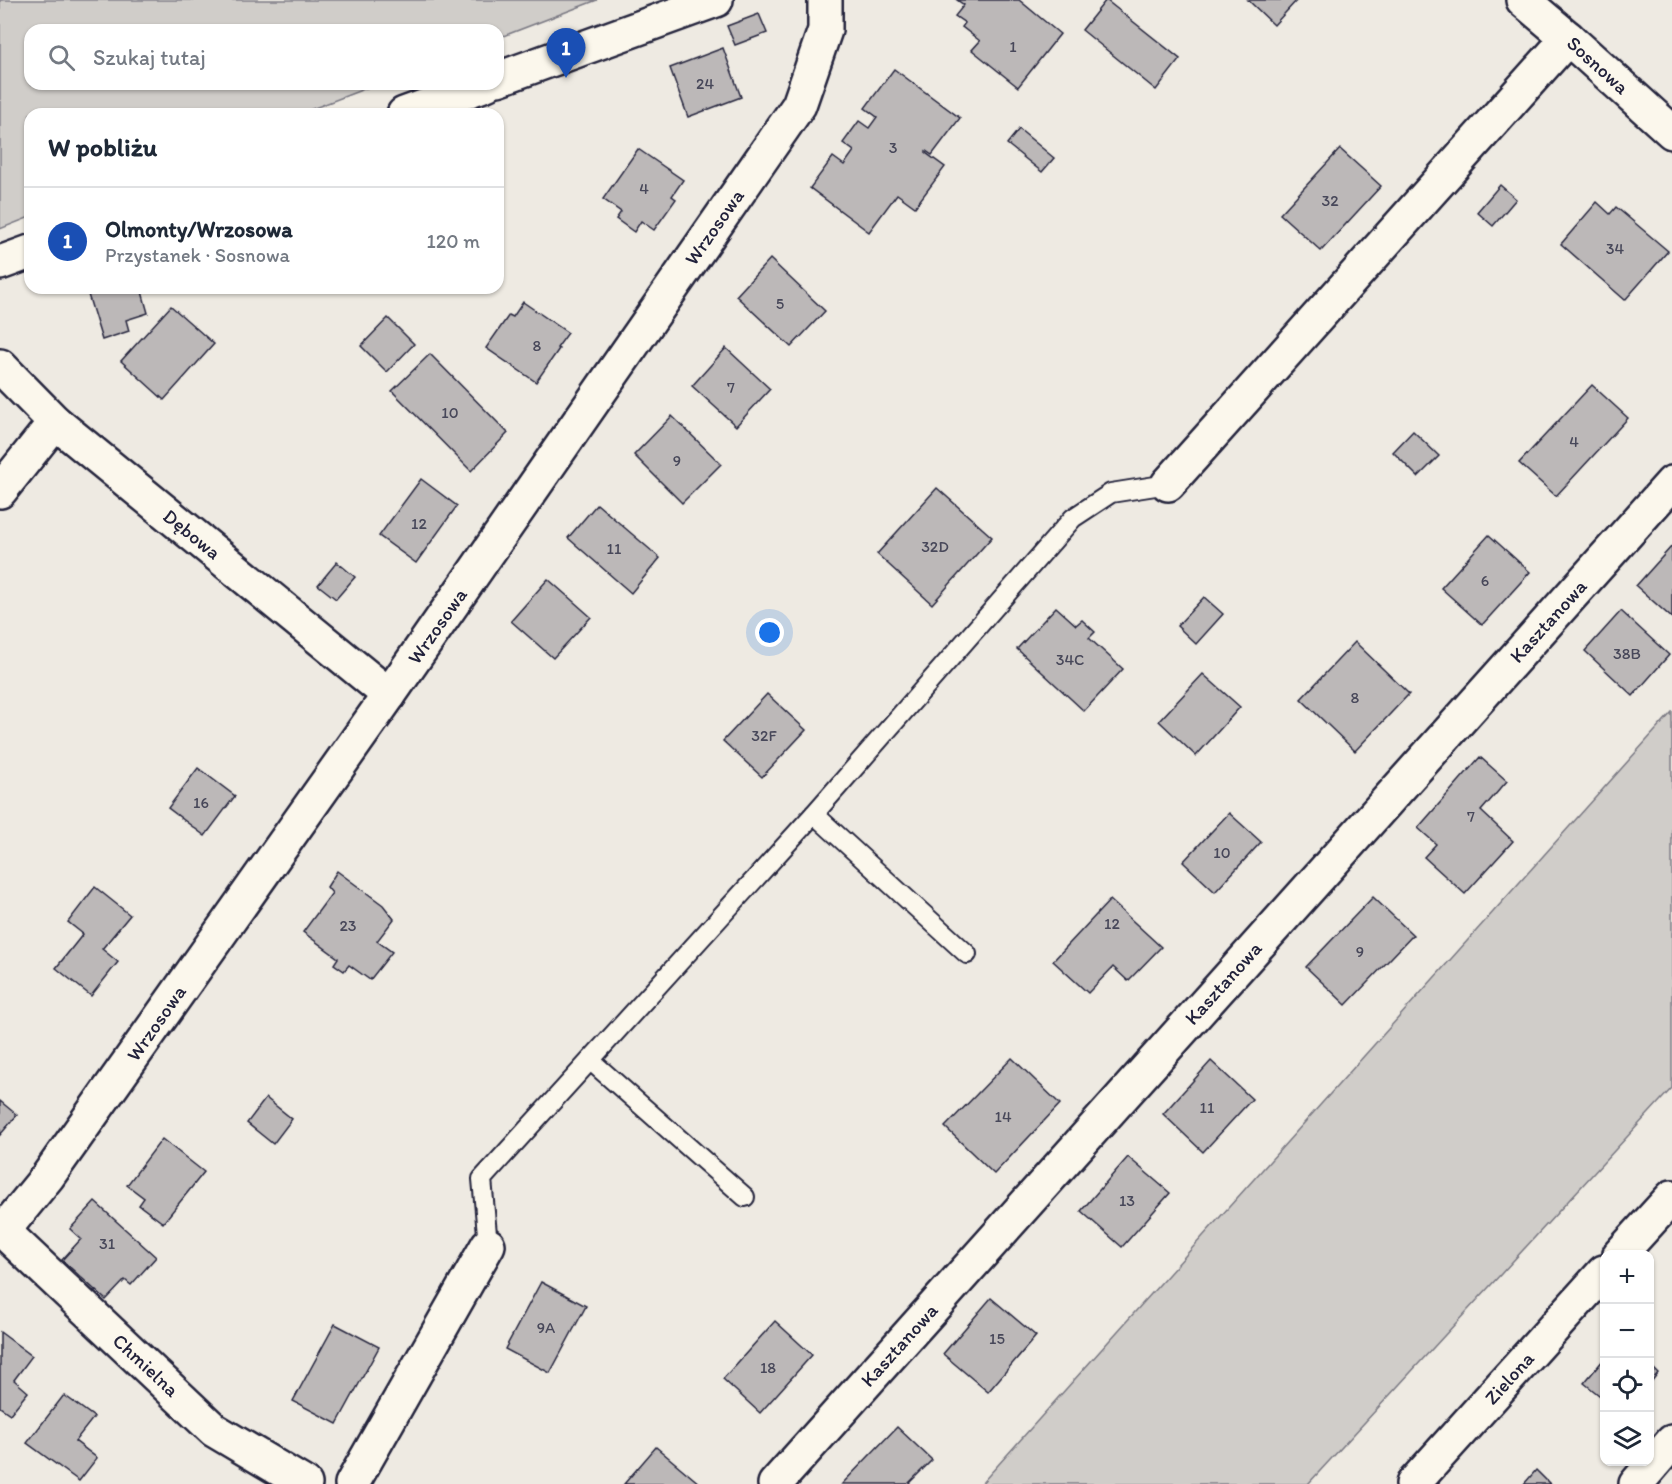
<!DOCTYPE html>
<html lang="pl">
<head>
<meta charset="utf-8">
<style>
	:root { --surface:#fff; --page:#f2f2f3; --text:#1f2937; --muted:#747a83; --line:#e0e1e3; --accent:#b45309 }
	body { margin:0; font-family:Itim,sans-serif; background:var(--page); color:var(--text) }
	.controls { position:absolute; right:18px; bottom:18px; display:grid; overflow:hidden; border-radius:12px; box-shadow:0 2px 4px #0004 }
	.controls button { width:54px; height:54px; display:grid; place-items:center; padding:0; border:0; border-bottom:2px solid var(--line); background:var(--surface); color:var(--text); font:30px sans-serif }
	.you { position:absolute; left:770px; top:633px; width:21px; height:21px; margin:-15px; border:4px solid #fff; border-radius:50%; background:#1a73e8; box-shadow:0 0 0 9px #1a73e833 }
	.badge { display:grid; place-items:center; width:39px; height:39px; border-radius:50%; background:var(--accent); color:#fff; font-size:20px; font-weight:700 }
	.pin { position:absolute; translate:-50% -50px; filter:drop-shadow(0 2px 3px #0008) }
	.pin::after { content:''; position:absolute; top:32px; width:21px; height:18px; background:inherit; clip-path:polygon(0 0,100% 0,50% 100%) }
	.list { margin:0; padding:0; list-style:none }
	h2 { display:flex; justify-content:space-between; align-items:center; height:78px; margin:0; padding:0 24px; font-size:26px }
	h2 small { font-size:20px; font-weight:400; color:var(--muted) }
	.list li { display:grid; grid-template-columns:39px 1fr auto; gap:18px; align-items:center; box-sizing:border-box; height:108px; padding:0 24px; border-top:2px solid var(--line) }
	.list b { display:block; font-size:22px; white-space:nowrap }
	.list p { margin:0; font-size:20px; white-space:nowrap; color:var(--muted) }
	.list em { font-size:20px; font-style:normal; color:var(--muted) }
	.icon { flex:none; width:33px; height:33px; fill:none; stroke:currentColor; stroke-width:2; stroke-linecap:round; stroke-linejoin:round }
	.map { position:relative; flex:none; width:1672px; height:1484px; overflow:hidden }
	.search { position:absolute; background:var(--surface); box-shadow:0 2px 4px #0004; left:24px; top:24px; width:480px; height:66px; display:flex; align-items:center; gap:15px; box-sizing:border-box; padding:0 21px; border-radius:18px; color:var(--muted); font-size:22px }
	.panel { position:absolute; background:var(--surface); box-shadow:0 2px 4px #0004; left:24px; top:108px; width:480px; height:186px; border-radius:18px }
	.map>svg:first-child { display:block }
	.green { fill:#d0cdc9; stroke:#797882; stroke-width:1.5 }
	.building { fill:#bcb8b8; stroke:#22223b; stroke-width:1.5 }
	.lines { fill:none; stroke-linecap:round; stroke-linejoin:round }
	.lane-casing { stroke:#22223b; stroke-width:22 }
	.street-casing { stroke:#22223b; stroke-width:38 }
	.secondary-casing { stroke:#22223b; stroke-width:38 }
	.lane { stroke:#fbf7ec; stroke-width:18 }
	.street { stroke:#fbf7ec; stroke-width:33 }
	.secondary { stroke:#fbf7ec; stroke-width:33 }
	.labels { text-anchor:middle; stroke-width:4.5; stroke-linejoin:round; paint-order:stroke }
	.number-label { font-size:16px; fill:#48485a }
	.street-label { font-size:20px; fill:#22223b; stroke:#fbf7ec }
</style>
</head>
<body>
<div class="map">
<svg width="1672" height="1484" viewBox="0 0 1672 1484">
	<rect width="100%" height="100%" fill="#eeeae2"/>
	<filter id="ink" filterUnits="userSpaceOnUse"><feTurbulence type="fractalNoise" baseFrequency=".0167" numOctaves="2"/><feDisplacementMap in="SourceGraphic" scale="12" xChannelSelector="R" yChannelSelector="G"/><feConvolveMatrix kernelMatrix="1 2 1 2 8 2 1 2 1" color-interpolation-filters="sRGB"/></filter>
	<g filter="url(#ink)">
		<g class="green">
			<path d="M0 0H597L498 38V30H30V84H377L299 114H30V217L0 229Z"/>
			<path d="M1672 712V1088L1308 1484H981Z"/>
		</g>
		<g class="building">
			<path d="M957 0H1019L1060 34 1018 87 972 50 980 41 962 27 965 23 955 16 964 5Z"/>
			<path d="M1106 0 1180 59 1156 90 1082 30Z"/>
			<path d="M1248 0H1297L1274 25Z"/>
			<path d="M759 14 767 33 735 45 727 26Z"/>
			<path d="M723 48 741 97 688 117 670 68Z"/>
			<path d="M894 69 960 118 932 155 926 151V153L945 167 915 207 897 194 869 232 810 188 833 157 844 165 854 151 843 143 859 121 869 128 877 117 865 108Z"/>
			<path d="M1019 129 1054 158 1042 172 1007 144Z"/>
			<path d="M638 149 683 180 672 196 676 199 654 230 641 221 634 232 616 219 621 212 603 199Z"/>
			<path d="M1340 149 1381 186 1321 251 1280 214Z"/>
			<path d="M1500 185 1516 199 1493 226 1477 212Z"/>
			<path d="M1597 202 1610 214 1616 207 1668 251 1625 300 1561 244Z"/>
			<path d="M770 259 825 311 791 347 736 296Z"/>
			<path d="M86 288H141L148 313 126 320 129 331 102 340Z"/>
			<path d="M523 302 568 333 557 348 559 349 536 382 486 348 509 315 513 317Z"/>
			<path d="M171 306 214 344 164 400 121 361Z"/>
			<path d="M388 318 414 344 387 372 361 346Z"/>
			<path d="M726 348 770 389 736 426 692 386Z"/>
			<path d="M430 354 508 433 471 471 392 391Z"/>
			<path d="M1592 385 1628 418 1556 496 1519 463Z"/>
			<path d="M672 416 721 464 682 503 634 455Z"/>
			<path d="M1413 431 1439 456 1418 477 1393 452Z"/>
			<path d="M421 479 457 506 416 563 379 536Z"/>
			<path d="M937 488 992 537 932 604 877 554Z"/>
			<path d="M597 504 660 558 631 593 568 538Z"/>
			<path d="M1489 535 1530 572 1482 625 1441 588Z"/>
			<path d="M1672 546V618L1636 586Z"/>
			<path d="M337 562 355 577 336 599 318 585Z"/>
			<path d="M548 579 591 617 553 658 511 621Z"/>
			<path d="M1204 597 1223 614 1196 644 1177 626Z"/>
			<path d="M1056 607 1076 625 1082 620 1095 632 1089 638 1123 669 1084 711 1017 649Z"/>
			<path d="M1621 611 1669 655 1633 696 1585 651Z"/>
			<path d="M1355 642 1409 694 1355 751 1301 699Z"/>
			<path d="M1203 674 1240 707 1196 756 1159 721Z"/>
			<path d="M767 694 806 730 762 777 723 741Z"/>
			<path d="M1480 757 1507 781 1481 811 1513 841 1465 894 1424 857 1436 844 1418 828Z"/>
			<path d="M198 768 235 796 205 836 168 808Z"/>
			<path d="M1229 813 1261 842 1215 892 1183 862Z"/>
			<path d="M337 871 383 905 394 919 377 941 392 952 370 980 349 965 344 971 334 964 338 958 303 932 332 893 327 887Z"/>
			<path d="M95 887 130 915 102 949 118 962 91 996 56 968 83 934 68 922Z"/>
			<path d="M1373 897 1413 935 1346 1005 1306 967Z"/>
			<path d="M1110 900 1161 947 1128 981 1113 967 1088 993 1053 961Z"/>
			<path d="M1012 1058 1060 1104 994 1174 945 1127Z"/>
			<path d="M1211 1061 1252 1099 1203 1152 1163 1114Z"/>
			<path d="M266 1098 292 1119 273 1144 247 1123Z"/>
			<path d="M0 1101 17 1115 0 1135Z"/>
			<path d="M162 1139 204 1172 163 1223 139 1205 144 1198 127 1185Z"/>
			<path d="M1128 1157 1170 1193 1122 1247 1081 1211Z"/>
			<path d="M95 1202 156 1257 131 1285 125 1280 106 1300 62 1260 81 1239 70 1229Z"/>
			<path d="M541 1282 586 1306 550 1373 505 1349Z"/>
			<path d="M991 1298 1036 1336 988 1392 943 1354Z"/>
			<path d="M775 1321 812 1355 760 1413 723 1379Z"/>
			<path d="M335 1324 379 1347 337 1424 293 1401Z"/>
			<path d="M0 1332 32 1356 14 1380 28 1392 10 1414 0 1407Z"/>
			<path d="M1604 1359V1399L1584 1383Z"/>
			<path d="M1650 1365 1658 1373 1650 1383Z"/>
			<path d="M64 1395 94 1417 75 1441 97 1458 79 1481 27 1443Z"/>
			<path d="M897 1427 932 1460 908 1484H842Z"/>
			<path d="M656 1447 700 1484H624Z"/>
			<path d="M1536 1470 1550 1484H1524Z"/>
		</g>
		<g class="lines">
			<g class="lane-casing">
				<g id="lane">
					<path d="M814 814 967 954"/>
					<path d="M591 1061 745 1197"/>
					<path d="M488 1245 482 1179 814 814 1073 518 1111 493 1168 484"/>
				</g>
			</g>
			<g class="street-casing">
				<g id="street">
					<path d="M0 366 55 422 389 695"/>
					<path d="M1168 484 1568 38"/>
					<path d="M0 491 55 422"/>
					<path d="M0 1228 214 1430 305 1484"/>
					<path d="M3 1231 48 1176 389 695 799 105 825 30V0"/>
					<path d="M1620 1254 1672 1197"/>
					<path d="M352 1484 488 1245"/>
					<path d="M775 1484 1672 483"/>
					<path d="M1413 1484 1604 1272"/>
					<path d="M1636 1484 1672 1442"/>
				</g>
			</g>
			<g class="secondary-casing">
				<g id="secondary">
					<path d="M1523 0 1568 38 1672 132"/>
					<path d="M498 79 716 0"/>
					<path d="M404 114 486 84"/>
					<path d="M0 263 30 252"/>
				</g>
			</g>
			<use href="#lane" class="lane"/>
			<use href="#street" class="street"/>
			<use href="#secondary" class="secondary"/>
		</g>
	</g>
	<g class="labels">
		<g class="number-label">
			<text x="1013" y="52">1</text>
			<text x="705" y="89">24</text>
			<text x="893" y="153">3</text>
			<text x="644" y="194">4</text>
			<text x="1330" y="206">32</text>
			<text x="1615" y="254">34</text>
			<text x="780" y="309">5</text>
			<text x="537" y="351">8</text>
			<text x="731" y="393">7</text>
			<text x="450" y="418">10</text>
			<text x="1574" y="447">4</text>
			<text x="677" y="466">9</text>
			<text x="419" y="529">12</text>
			<text x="935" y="552">32D</text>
			<text x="614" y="554">11</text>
			<text x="1485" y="586">6</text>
			<text x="1627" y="659">38B</text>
			<text x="1070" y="665">34C</text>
			<text x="1355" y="703">8</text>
			<text x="764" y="741">32F</text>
			<text x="201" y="808">16</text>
			<text x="1471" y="822">7</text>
			<text x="1222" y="858">10</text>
			<text x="1112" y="929">12</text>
			<text x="348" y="931">23</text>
			<text x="1360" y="957">9</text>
			<text x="1207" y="1113">11</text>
			<text x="1003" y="1122">14</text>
			<text x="1127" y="1206">13</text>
			<text x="107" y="1249">31</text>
			<text x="546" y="1333">9A</text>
			<text x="997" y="1344">15</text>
			<text x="768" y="1373">18</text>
		</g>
		<g class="street-label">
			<text transform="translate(1598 65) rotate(42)" y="7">Sosnowa</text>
			<text transform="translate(714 227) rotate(-55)" y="7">Wrzosowa</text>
			<text transform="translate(192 534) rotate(39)" y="7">Dębowa</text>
			<text transform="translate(1548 621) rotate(-48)" y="7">Kasztanowa</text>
			<text transform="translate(437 626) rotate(-55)" y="7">Wrzosowa</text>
			<text transform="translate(1223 983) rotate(-48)" y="7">Kasztanowa</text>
			<text transform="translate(156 1023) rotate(-55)" y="7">Wrzosowa</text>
			<text transform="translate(899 1345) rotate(-48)" y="7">Kasztanowa</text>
			<text transform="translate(146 1365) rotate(43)" y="7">Chmielna</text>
			<text transform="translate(1509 1378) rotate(-48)" y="7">Zielona</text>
		</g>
	</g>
</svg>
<div class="controls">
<button>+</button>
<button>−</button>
<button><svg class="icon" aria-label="locate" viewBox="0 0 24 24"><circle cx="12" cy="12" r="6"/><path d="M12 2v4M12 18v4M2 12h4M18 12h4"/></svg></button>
<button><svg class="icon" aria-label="layers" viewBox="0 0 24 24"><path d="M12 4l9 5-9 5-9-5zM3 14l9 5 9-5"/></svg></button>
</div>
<div class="you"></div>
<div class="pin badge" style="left:566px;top:78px;background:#1a4fb4">1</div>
<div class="search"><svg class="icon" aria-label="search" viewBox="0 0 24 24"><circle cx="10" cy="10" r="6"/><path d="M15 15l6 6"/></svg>Szukaj tutaj</div>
<section class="panel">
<h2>W pobliżu<small></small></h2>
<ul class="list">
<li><span class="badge" style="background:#1a4fb4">1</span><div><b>Olmonty/Wrzosowa</b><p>Przystanek · Sosnowa</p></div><em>120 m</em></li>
</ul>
</section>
</div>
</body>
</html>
